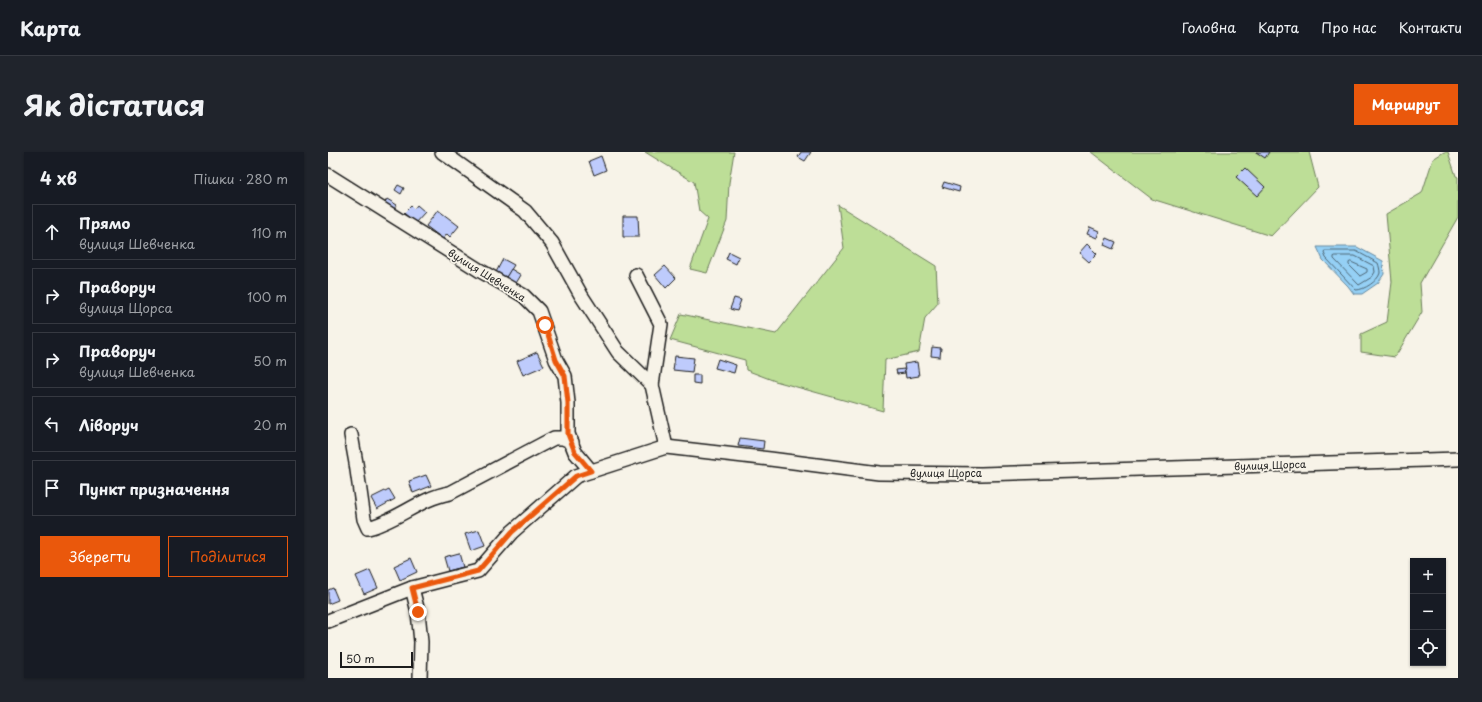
<!DOCTYPE html>
<html lang="uk">
<head>
<meta charset="utf-8">
<style>
	:root { --surface:#171b24; --page:#20242c; --text:#f1f3f6; --muted:#9ea1a6; --line:#363941; --accent:#ea580c }
	body { margin:0; font-family:"Playpen Sans",sans-serif; background:var(--page); color:var(--text) }
	.controls { position:absolute; right:12px; bottom:12px; display:grid; overflow:hidden; border-radius:0px; box-shadow:0 1px 3px #0004 }
	.controls button { width:36px; height:36px; display:grid; place-items:center; padding:0; border:0; border-bottom:1px solid var(--line); background:var(--surface); color:var(--text); font:20px sans-serif }
	.scale { position:absolute; left:12px; bottom:10px; width:73px; box-sizing:border-box; padding-left:4px; border:2px solid #1c1c1c; border-top:0; font-size:11px; line-height:14px; white-space:nowrap; color:#1c1c1c; -webkit-text-stroke:3px #f7f3e8; paint-order:stroke }
	.stop { position:absolute; width:12px; height:12px; margin:-9px; border:3px solid #ea580c; border-radius:50%; background:#fff }
	.stop.end { background:#ea580c; border-color:#fff; box-shadow:0 1px 4px #0008 }
	.list { margin:0; padding:0; list-style:none }
	h2 { display:flex; justify-content:space-between; align-items:center; height:52px; margin:0; padding:0 16px; font-size:17px }
	h2 small { font-size:13px; font-weight:400; color:var(--muted) }
	.list li { display:grid; grid-template-columns:26px 1fr auto; gap:12px; align-items:center; box-sizing:border-box; height:56px; margin:0 8px 8px; padding:0 8px; border:1px solid var(--line); border-radius:0px }
	.list b { display:block; font-size:15px; white-space:nowrap }
	.list p { margin:0; font-size:13px; white-space:nowrap; color:var(--muted) }
	.list em { font-size:13px; font-style:normal; color:var(--muted) }
	.actions { display:flex; gap:8px; padding:12px 16px }
	.actions a { flex:1; padding:9px 0; border:1px solid var(--accent); border-radius:0px; text-align:center; font-size:14px; color:var(--accent) }
	.actions .main { background:var(--accent); color:#fff }
	.icon { flex:none; width:22px; height:22px; fill:none; stroke:currentColor; stroke-width:2; stroke-linecap:round; stroke-linejoin:round }
	.map { position:relative; flex:none; width:1130px; height:526px; overflow:hidden; border-radius:0px }
	header { display:flex; align-items:center; gap:24px; box-sizing:border-box; height:56px; padding:0 20px; background:var(--surface); border-bottom:1px solid var(--line) }
	header strong { font-size:19px }
	nav { display:flex; gap:22px; margin-inline-start:auto; font-size:14px }
	.intro { display:flex; align-items:center; justify-content:space-between; box-sizing:border-box; height:96px; padding:0 24px }
	h1 { margin:0; font-size:28px }
	.button { padding:10px 18px; border-radius:0px; background:var(--accent); color:#fff; font-size:14px; font-weight:700 }
	main { display:flex; gap:24px; padding:0 24px }
	aside { flex:1; background:var(--surface); border-radius:0px; box-shadow:0 1px 3px #0004 }
	.map>svg:first-child { display:block }
	.green { fill:#bdde97; stroke:#6c7d5a }
	.water { fill:#95d0f5; stroke:#65889e }
	.lines { fill:none; stroke-linecap:round; stroke-linejoin:round }
	.shore { stroke:#4c6473; stroke-width:1 }
	.building { fill:#becbfc; stroke:#1c1c1c }
	.minor-casing { stroke:#1c1c1c; stroke-width:16 }
	.minor { stroke:#f7f3e8; stroke-width:13 }
	.route { stroke:#ea580c; stroke-width:5 }
	.labels { text-anchor:middle; stroke-width:3.5; stroke-linejoin:round; paint-order:stroke }
	.street-label { font-size:10px; fill:#1c1c1c; stroke:#f7f3e8 }
</style>
</head>
<body>
<header>
<strong>Карта</strong>
<nav><a>Головна</a><a>Карта</a><a>Про нас</a><a>Контакти</a></nav>
</header>
<div class="intro"><h1>Як дістатися</h1><a class="button">Маршрут</a></div>
<main>
<aside>
<h2>4 хв<small>Пішки · 280 m</small></h2>
<ul class="list">
<li><svg class="icon" aria-label="ahead" viewBox="0 0 24 24"><path d="M12 20V5M6 11l6-6 6 6"/></svg><div><b>Прямо</b><p>вулиця Шевченка</p></div><em>110 m</em></li>
<li><svg class="icon" aria-label="right" viewBox="0 0 24 24"><path d="M7 20v-9h11M14 6l5 5-5 5"/></svg><div><b>Праворуч</b><p>вулиця Щорса</p></div><em>100 m</em></li>
<li><svg class="icon" aria-label="right" viewBox="0 0 24 24"><path d="M7 20v-9h11M14 6l5 5-5 5"/></svg><div><b>Праворуч</b><p>вулиця Шевченка</p></div><em>50 m</em></li>
<li><svg class="icon" aria-label="left" viewBox="0 0 24 24"><path d="M17 20v-9H6M10 6l-5 5 5 5"/></svg><div><b>Ліворуч</b></div><em>20 m</em></li>
<li><svg class="icon" aria-label="arrive" viewBox="0 0 24 24"><path d="M6 21V4h12l-3 4 3 4H6"/></svg><div><b>Пункт призначення</b></div></li>
</ul>
<div class="actions"><a class="main">Зберегти</a><a>Поділитися</a></div>
</aside>
<div class="map">
<svg width="1130" height="526" viewBox="0 0 1130 526">
	<rect width="100%" height="100%" fill="#f7f3e8"/>
	<filter id="ink" filterUnits="userSpaceOnUse"><feTurbulence type="fractalNoise" baseFrequency=".025" numOctaves="2"/><feDisplacementMap in="SourceGraphic" scale="8" xChannelSelector="R" yChannelSelector="G"/><feConvolveMatrix kernelMatrix="1 2 1 2 8 2 1 2 1" color-interpolation-filters="sRGB"/></filter>
	<g filter="url(#ink)">
		<g class="green">
			<path d="M317 0H406L401 31 399 69 379 121 362 117 380 67 371 59 366 30Z"/>
			<path d="M763 0H981L990 35 943 84 824 47Z"/>
			<path d="M1116 0H1120L1128 24 1130 25V65L1092 131 1094 160 1067 205 1033 200V182L1059 170 1064 130 1058 62 1094 41 1105 7Z"/>
			<path d="M510 53 608 114 610 151 597 166 591 200 557 208 555 259 447 229 418 218 417 208 342 188 353 162 448 182 516 96Z"/>
		</g>
		<path class="water" d="M989 95H1029L1055 109 1056 122 1050 131 1034 142H1026L1020 134 995 108Z"/>
		<g class="lines">
			<g class="shore">
				<path d="M997 99H1028L1050 111C1051 114 1052 118 1052 121 1050 129 1036 138 1028 138L998 106 996 101Z"/>
				<path d="M1008 104H1027L1046 114 1047 120 1044 125 1031 133 1006 107V105Z"/>
				<path d="M1023 110 1039 117V120L1032 124 1021 113V111Z"/>
			</g>
		</g>
		<g class="building">
			<path d="M473 0H483L477 9 470 5Z"/>
			<path d="M928 0H941L937 6Z"/>
			<path d="M273 4 278 18 266 23 261 9Z"/>
			<path d="M917 16 937 35 929 44 908 25Z"/>
			<path d="M616 30 632 35 631 40 614 35Z"/>
			<path d="M70 33 76 36 73 42 67 38Z"/>
			<path d="M59 47 69 53 65 59 56 52Z"/>
			<path d="M89 53 97 60 87 71 76 61 83 54 86 57Z"/>
			<path d="M110 58 131 74 122 85 119 82 115 87 98 74Z"/>
			<path d="M295 64H310L311 85H295Z"/>
			<path d="M762 75 771 79 769 86 759 82Z"/>
			<path d="M779 86 788 90 785 97 776 93Z"/>
			<path d="M759 92 769 102 761 110 751 101Z"/>
			<path d="M401 100 411 105 408 112 398 107Z"/>
			<path d="M175 107 186 113 177 127 167 122Z"/>
			<path d="M337 114 348 126 338 136 327 123Z"/>
			<path d="M183 117 193 123 187 133 177 127Z"/>
			<path d="M406 146 413 148 409 159 402 157Z"/>
			<path d="M604 195 613 196 612 205 603 204Z"/>
			<path d="M209 200 216 214 195 223 189 209Z"/>
			<path d="M347 204 366 206 364 220 345 218Z"/>
			<path d="M390 207 408 213 406 221 387 216Z"/>
			<path d="M589 210 591 224 578 226 576 212Z"/>
			<path d="M576 217 577 221 569 222 568 218Z"/>
			<path d="M365 223H372V232L365 231Z"/>
			<path d="M412 286 436 289 435 297 410 294Z"/>
			<path d="M98 323 103 334 85 341 81 329Z"/>
			<path d="M61 337 67 347 49 357 43 346Z"/>
			<path d="M151 378 157 394 143 399 137 382Z"/>
			<path d="M131 401 135 415 120 419 116 405Z"/>
			<path d="M83 406 89 420 72 428 66 414Z"/>
			<path d="M42 418 50 436 36 442 28 424Z"/>
			<path d="M5 436 10 448 0 452V438Z"/>
		</g>
		<g class="lines">
			<g class="minor-casing">
				<g id="minor">
					<path d="M114 0 197 59 224 91 253 143 290 200 324 233 338 295"/>
					<path d="M0 23 151 118 196 144 211 159 228 208 237 224 240 251V282L247 300 263 319"/>
					<path d="M308 123 333 172 324 233"/>
					<path d="M23 283 28 311 36 367 40 376C69 369 92 346 122 341L226 286H235L244 290"/>
					<path d="M84 436 90 460 93 490 92 526"/>
					<path d="M0 469 84 436 150 419 184 380 248 324 338 295 442 307 551 321 653 322 1130 307"/>
				</g>
			</g>
			<use href="#minor" class="minor"/>
		</g>
	</g>
	<g class="lines" filter="url(#ink)">
		<path class="route" d="M90 460 84 436 150 419 184 380 248 324 263 319 247 300 240 282V251L237 224 228 208 217 173"/>
	</g>
	<g class="labels">
		<g class="street-label">
			<text transform="translate(159 123) rotate(32)" y="4">вулиця Шевченка</text>
			<text transform="translate(942 313) rotate(-2)" y="4">вулиця Щорса</text>
			<text x="618" y="325">вулиця Щорса</text>
		</g>
	</g>
</svg>
<div class="controls">
<button>+</button>
<button>−</button>
<button><svg class="icon" aria-label="locate" viewBox="0 0 24 24"><circle cx="12" cy="12" r="6"/><path d="M12 2v4M12 18v4M2 12h4M18 12h4"/></svg></button>
</div>
<div class="scale">50 m</div>
<div class="stop" style="left:217px;top:173px"></div>
<div class="stop end" style="left:90px;top:460px"></div>
</div>
</main>
</body>
</html>
